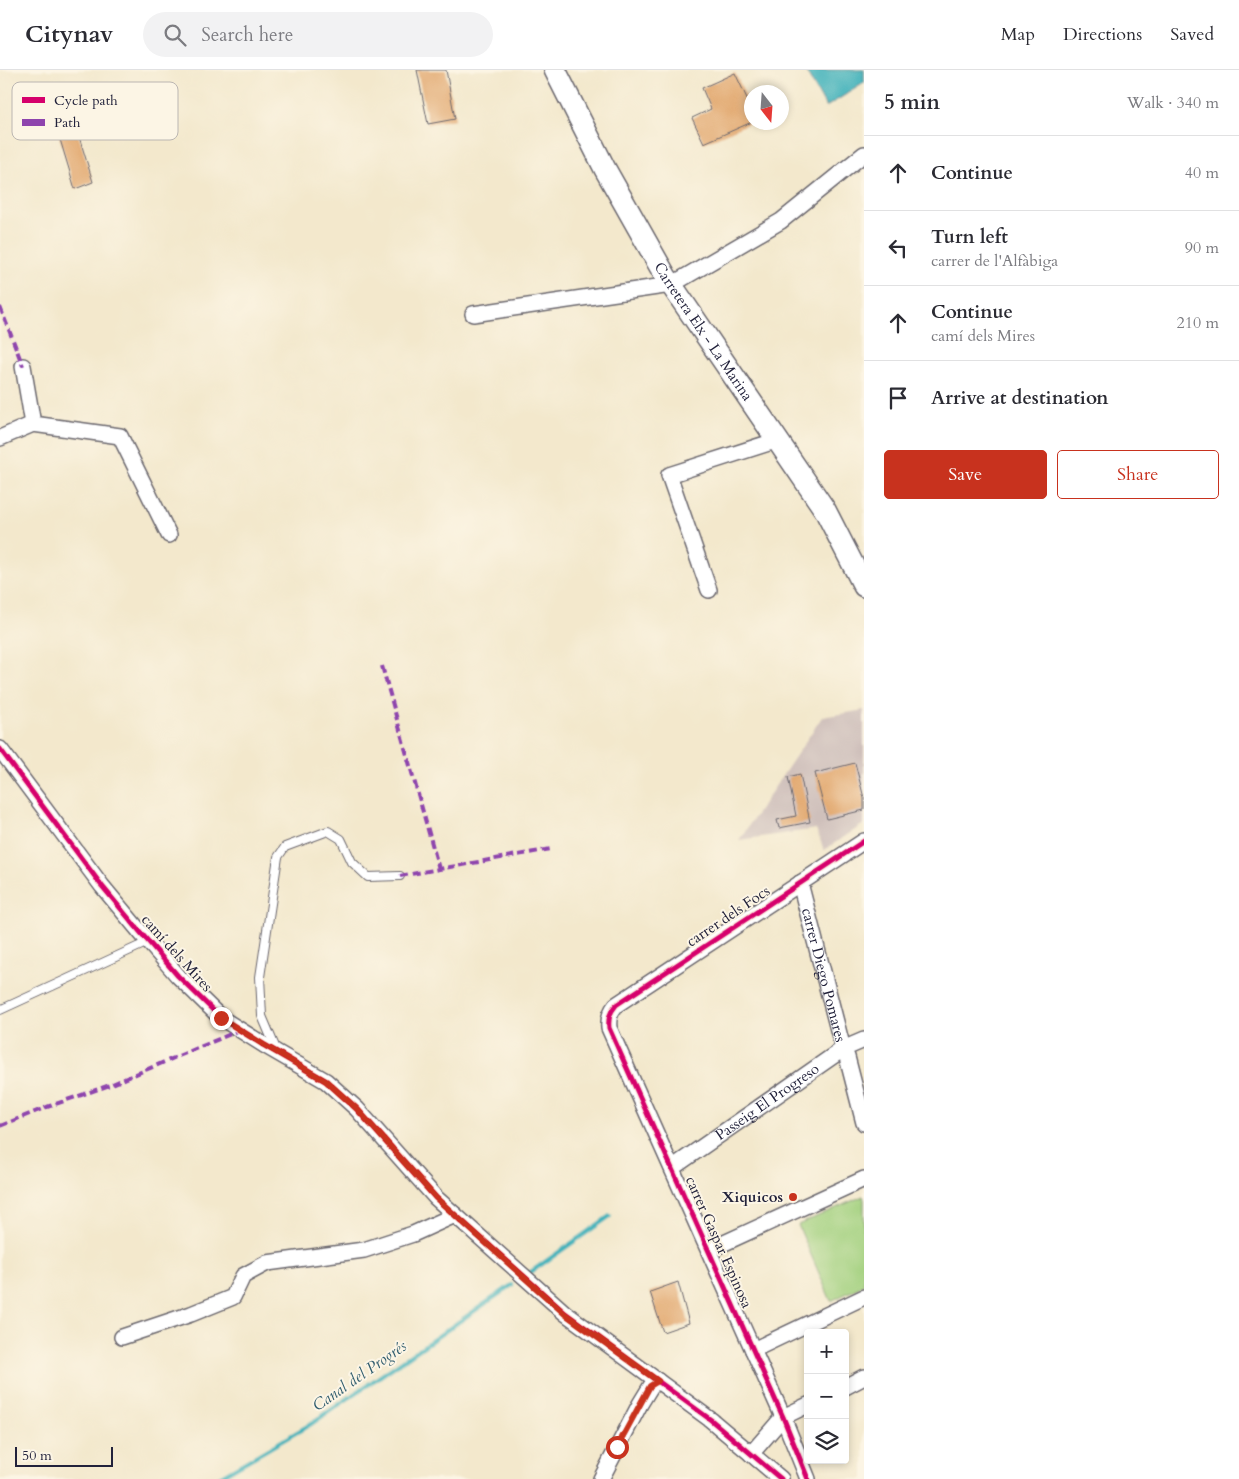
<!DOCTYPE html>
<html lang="en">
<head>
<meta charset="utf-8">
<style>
	:root { --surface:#fff; --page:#f2f2f3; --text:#2b2b33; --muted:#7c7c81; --line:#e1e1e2; --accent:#c8321e }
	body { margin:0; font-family:Cardo,serif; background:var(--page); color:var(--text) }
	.controls { position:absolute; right:15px; bottom:15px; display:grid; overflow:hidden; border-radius:5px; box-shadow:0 2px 8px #0003 }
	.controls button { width:45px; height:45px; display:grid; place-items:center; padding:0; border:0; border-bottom:1px solid var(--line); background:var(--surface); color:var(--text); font:25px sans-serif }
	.compass { position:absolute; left:744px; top:15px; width:45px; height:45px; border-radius:50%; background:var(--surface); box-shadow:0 2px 8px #0003; rotate:163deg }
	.scale { position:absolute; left:15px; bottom:12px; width:98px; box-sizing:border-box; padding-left:5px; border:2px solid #22223b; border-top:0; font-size:14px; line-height:18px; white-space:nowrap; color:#22223b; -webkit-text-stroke:4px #fcf5e5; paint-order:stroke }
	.stop { position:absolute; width:15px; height:15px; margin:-11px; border:4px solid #c8321e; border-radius:50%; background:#fff }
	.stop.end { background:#c8321e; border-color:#fff; box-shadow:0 1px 5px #0008 }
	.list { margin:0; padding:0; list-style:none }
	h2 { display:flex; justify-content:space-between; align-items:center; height:65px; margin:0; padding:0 20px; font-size:21px }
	h2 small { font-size:16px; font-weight:400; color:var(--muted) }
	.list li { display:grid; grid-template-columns:32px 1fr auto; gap:15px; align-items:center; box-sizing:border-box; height:75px; padding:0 20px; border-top:1px solid var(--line) }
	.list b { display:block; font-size:19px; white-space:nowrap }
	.list p { margin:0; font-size:16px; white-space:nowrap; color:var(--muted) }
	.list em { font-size:16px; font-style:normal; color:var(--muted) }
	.actions { display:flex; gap:10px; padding:15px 20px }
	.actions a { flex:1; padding:11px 0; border:1px solid var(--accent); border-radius:5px; text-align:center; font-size:18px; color:var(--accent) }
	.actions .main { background:var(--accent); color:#fff }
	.icon { flex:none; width:28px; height:28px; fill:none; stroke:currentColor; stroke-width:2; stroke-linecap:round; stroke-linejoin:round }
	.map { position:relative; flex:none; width:864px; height:1409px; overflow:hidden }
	header { display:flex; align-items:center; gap:30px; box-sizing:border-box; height:70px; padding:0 25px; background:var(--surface); border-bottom:1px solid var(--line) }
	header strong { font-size:24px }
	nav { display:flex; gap:28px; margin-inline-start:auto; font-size:18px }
	.search { width:350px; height:45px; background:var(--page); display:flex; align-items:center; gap:12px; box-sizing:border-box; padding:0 18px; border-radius:28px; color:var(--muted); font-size:19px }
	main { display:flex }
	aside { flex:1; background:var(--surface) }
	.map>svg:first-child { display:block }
	.industrial { fill:#cfc0bb }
	.green { fill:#a2d07e; stroke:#62795c }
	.water { fill:#42b2bb; stroke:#326a7b }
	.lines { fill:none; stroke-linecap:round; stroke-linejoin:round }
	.stream { stroke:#42b2bb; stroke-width:4 }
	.building { fill:#e1a56b }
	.service-casing { stroke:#6b676e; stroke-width:10 }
	.minor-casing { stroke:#6b676e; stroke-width:18 }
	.secondary-casing { stroke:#6b676e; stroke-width:24 }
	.service { stroke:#fff; stroke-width:8 }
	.minor { stroke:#fff; stroke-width:15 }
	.secondary { stroke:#fff; stroke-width:21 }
	.quiet { stroke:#8e44ad; stroke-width:4; stroke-dasharray:8 4; stroke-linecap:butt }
	.cycleway-casing { stroke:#fcf5e5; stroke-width:8 }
	.cycleway { stroke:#d6006c; stroke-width:5 }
	.route { stroke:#c8321e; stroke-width:6 }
	.poi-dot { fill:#c8321e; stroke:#fcf5e5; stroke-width:2 }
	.labels { text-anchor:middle; stroke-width:4; stroke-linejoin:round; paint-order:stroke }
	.street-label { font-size:15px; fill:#22223b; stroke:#fcf5e5 }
	.poi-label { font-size:15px; font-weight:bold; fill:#22223b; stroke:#fcf5e5; text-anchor:end }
	.water-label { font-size:16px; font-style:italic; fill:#2f5c6e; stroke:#fcf5e5 }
	.key { fill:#fcf5e5; stroke:#bbb6b2; stroke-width:1 }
	.key-label { font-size:14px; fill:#22223b }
</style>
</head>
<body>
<header>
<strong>Citynav</strong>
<div class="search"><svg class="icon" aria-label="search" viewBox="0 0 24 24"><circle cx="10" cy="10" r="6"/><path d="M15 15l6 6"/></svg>Search here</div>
<nav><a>Map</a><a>Directions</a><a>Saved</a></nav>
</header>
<main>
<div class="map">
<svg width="864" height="1409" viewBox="0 0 864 1409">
	<rect width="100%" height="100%" fill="#fcf5e5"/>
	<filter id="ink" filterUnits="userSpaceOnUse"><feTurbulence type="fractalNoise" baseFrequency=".02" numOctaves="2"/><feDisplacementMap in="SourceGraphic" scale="10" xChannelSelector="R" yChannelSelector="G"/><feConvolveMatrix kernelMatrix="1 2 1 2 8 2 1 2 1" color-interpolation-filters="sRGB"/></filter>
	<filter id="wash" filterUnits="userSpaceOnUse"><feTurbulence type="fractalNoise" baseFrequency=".0096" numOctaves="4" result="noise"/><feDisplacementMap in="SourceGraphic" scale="20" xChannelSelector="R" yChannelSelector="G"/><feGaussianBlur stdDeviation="1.12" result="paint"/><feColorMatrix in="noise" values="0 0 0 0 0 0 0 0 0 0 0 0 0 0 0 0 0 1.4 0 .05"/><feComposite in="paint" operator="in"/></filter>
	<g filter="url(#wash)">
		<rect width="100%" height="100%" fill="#f3e8cc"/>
		<path class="industrial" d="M864 640V754L824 780 816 759 739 770 822 647Z"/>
		<path class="green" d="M863 1126 864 1130V1215L831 1231 798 1155Z"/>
		<path class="water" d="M805 0H864V13L826 37Z"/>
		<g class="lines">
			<g class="stream">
				<path d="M528 1204 610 1146"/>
				<path d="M216 1409 311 1354 512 1215"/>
			</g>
		</g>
		<g id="blocks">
			<g class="building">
				<path d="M417 0H446L455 49 428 54Z"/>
				<path d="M735 3 752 39V52L704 73 692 48 711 39 702 18Z"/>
				<path d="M77 60 93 112 75 119 59 66Z"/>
				<path d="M855 693 864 728V740L827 749 815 703Z"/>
				<path d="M800 704 810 752 779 758 777 750 796 746 788 707Z"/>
				<path d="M678 1212 689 1253 663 1262 650 1222Z"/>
			</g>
		</g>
	</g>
	<g filter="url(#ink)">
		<use href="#blocks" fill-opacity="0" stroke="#6b676e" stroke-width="1"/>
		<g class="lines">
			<g class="service-casing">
				<g id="service">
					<path d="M0 940 148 872"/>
					<path d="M276 979 262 946 260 907 278 787 285 777 328 761 341 769 352 792 368 807 400 806"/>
				</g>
			</g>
			<g class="minor-casing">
				<g id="minor">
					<path d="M473 244 671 215 781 151 864 84"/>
					<path d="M23 296 33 354"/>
					<path d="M0 368 33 354 120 366 169 465"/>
					<path d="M709 520 669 405 778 370"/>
					<path d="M0 679 102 816 141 863 178 906 221 948 264 975 326 1011 357 1039 436 1128 565 1243 711 1350 781 1409"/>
					<path id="s1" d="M800 813 843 979 847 987 864 1053"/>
					<path id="s2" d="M672 1098 843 979 864 970"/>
					<path d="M709 1180 864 1109"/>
					<path d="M122 1267 191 1244 233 1227 243 1206 267 1193 364 1180 413 1164 455 1145"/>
					<path d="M753 1280 864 1227"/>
					<path d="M845 1317 864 1307"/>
					<path d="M751 1384 783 1347 808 1335"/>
					<path d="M601 1409 640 1334 651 1316 658 1311"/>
					<path d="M808 1409 783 1347 609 958C608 948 610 942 616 935L864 771"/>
				</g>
			</g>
			<g class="secondary-casing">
				<g id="secondary">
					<path id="s3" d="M555 0 605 99 666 207 825 440 864 516"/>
				</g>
			</g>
			<use href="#service" class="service"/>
			<use href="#minor" class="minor"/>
			<use href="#secondary" class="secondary"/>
			<g class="quiet">
				<path d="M0 237 23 296"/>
				<path d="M382 596 439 799"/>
				<path d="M400 806 551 779"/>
				<path d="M0 1056 47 1037 110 1015 240 960"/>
			</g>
			<g class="cycleway-casing">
				<g id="cycleway">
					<path d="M0 679 102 816 141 863 178 906 221 948 264 975 326 1011 357 1039 436 1128 565 1243 711 1350 781 1409"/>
					<path d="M808 1409 783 1347 609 958C608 948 610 942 616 935L864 771"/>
				</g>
			</g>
			<use href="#cycleway" class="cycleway"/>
		</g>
	</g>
	<g class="lines" filter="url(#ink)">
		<path class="route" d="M221 948 264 975 326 1011 357 1039 436 1128 565 1244 658 1311 650 1316 617 1377"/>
	</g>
	<circle class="poi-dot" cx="793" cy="1127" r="5"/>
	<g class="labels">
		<g class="street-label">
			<text dy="5" stroke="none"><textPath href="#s3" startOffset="301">Carretera Elx - La Marina</textPath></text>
			<text transform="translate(728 846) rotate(-34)" y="5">carrer dels Focs</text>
			<text transform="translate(177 883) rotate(48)" y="5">camí dels Mires</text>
			<text dy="5" stroke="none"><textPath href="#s1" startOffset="95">carrer Diego Pomares</textPath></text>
			<text dy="5" stroke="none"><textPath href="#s2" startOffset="116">Passeig El Progreso</textPath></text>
			<text transform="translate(719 1172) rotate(66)" y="5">carrer Gaspar Espinosa</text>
		</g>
		<g class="poi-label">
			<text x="783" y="1132">Xiquicos</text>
		</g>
		<g class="water-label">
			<text transform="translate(359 1305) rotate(-35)" y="6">Canal del Progrés</text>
		</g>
	</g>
	<rect x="12" y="12" width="166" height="58" rx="8" class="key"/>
	<rect x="22" y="27" width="23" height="6" fill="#d6006c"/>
	<rect x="22" y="49" width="23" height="7" fill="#8e44ad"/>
	<g class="key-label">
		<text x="54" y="35">Cycle path</text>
		<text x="54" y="57">Path</text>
	</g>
</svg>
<div class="controls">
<button>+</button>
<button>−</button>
<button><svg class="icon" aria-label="layers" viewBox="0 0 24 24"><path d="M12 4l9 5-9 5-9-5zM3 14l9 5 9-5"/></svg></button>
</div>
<svg class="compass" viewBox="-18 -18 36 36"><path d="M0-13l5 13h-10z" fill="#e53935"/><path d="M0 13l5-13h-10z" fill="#7c7c81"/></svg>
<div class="scale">50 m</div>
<div class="stop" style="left:617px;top:1377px"></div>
<div class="stop end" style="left:221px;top:948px"></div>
</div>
<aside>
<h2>5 min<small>Walk · 340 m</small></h2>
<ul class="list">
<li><svg class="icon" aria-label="ahead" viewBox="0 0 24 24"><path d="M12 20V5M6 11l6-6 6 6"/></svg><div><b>Continue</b></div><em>40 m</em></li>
<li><svg class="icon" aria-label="left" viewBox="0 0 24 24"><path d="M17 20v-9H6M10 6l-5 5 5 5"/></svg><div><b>Turn left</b><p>carrer de l'Alfàbiga</p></div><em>90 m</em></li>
<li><svg class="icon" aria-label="ahead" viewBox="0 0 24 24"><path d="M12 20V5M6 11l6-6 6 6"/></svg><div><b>Continue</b><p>camí dels Mires</p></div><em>210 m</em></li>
<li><svg class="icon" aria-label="arrive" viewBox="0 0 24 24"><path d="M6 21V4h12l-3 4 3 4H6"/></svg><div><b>Arrive at destination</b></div></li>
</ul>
<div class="actions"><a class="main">Save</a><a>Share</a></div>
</aside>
</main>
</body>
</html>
